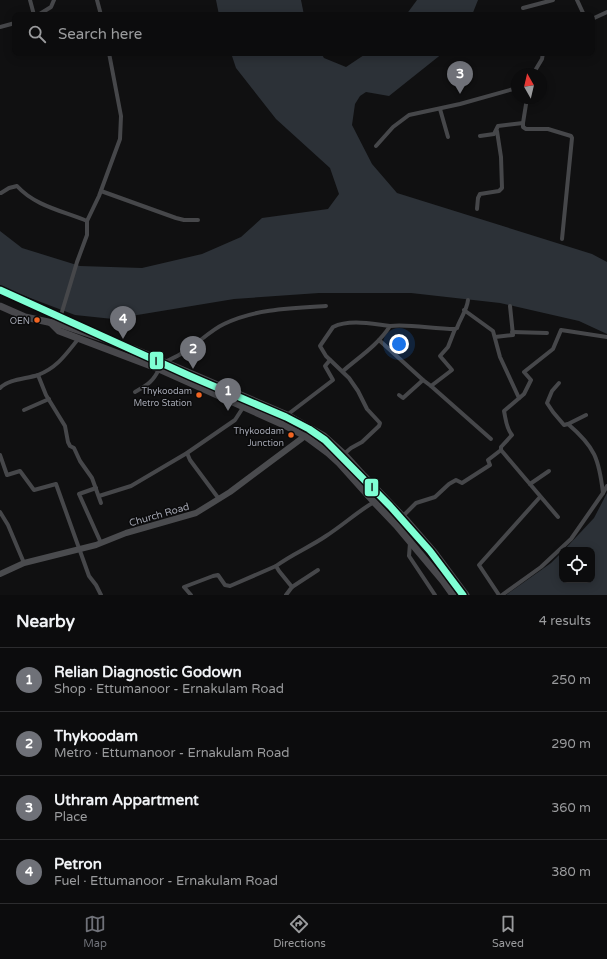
<!DOCTYPE html>
<html lang="en">
<head>
<meta charset="utf-8">
<style>
	:root { --surface:#0c0c0d; --page:#1a1a1b; --text:#f1f3f6; --muted:#9a9b9d; --line:#2c2c2e; --accent:#6f7178 }
	body { margin:0; font-family:"Varela Round",sans-serif; background:var(--page); color:var(--text) }
	.controls { position:absolute; right:12px; bottom:12px; display:grid; overflow:hidden; border-radius:8px; box-shadow:0 2px 10px #0003 }
	.controls button { width:36px; height:36px; display:grid; place-items:center; padding:0; border:0; border-bottom:1px solid var(--line); background:var(--surface); color:var(--text); font:20px sans-serif }
	.compass { position:absolute; left:511px; top:68px; width:36px; height:36px; border-radius:50%; background:var(--surface); box-shadow:0 2px 10px #0003; rotate:352deg }
	.you { position:absolute; left:399px; top:344px; width:14px; height:14px; margin:-10px; border:3px solid #fff; border-radius:50%; background:#1a73e8; box-shadow:0 0 0 6px #1a73e833 }
	.badge { display:grid; place-items:center; width:26px; height:26px; border-radius:50%; background:var(--accent); color:#fff; font-size:13px; font-weight:700 }
	.pin { position:absolute; translate:-50% -33px; filter:drop-shadow(0 1px 2px #0008) }
	.pin::after { content:''; position:absolute; top:21px; width:14px; height:12px; background:inherit; clip-path:polygon(0 0,100% 0,50% 100%) }
	.list { margin:0; padding:0; list-style:none }
	h2 { display:flex; justify-content:space-between; align-items:center; height:52px; margin:0; padding:0 16px; font-size:17px }
	h2 small { font-size:13px; font-weight:400; color:var(--muted) }
	.list li { display:grid; grid-template-columns:26px 1fr auto; gap:12px; align-items:center; box-sizing:border-box; height:64px; padding:0 16px; border-top:1px solid var(--line) }
	.list b { display:block; font-size:15px; white-space:nowrap }
	.list p { margin:0; font-size:13px; white-space:nowrap; color:var(--muted) }
	.list em { font-size:13px; font-style:normal; color:var(--muted) }
	.icon { flex:none; width:22px; height:22px; fill:none; stroke:currentColor; stroke-width:2; stroke-linecap:round; stroke-linejoin:round }
	.map { position:relative; flex:none; width:607px; height:595px; overflow:hidden }
	.search { position:absolute; background:var(--surface); box-shadow:0 2px 10px #0003; left:12px; right:12px; top:12px; height:44px; display:flex; align-items:center; gap:10px; box-sizing:border-box; padding:0 14px; border-radius:8px; color:var(--muted); font-size:15px }
	.sheet { height:308px; background:var(--surface) }
	nav { display:flex; justify-content:space-around; align-items:center; box-sizing:border-box; height:56px; border-top:1px solid var(--line); background:var(--surface); font-size:11px; color:var(--muted) }
	nav a { display:grid; justify-items:center; gap:2px }
	nav .on { color:var(--accent) }
	.map>svg:first-child { display:block }
	.water { fill:#2c3137 }
	.lines { fill:none; stroke-linecap:round; stroke-linejoin:round }
	.street { stroke:#46474a; stroke-width:4 }
	.secondary { stroke:#4a4b4e; stroke-width:6 }
	.primary { stroke:#48484c; stroke-width:7 }
	.metro-1-casing { stroke:#0b0b0c; stroke-width:10 }
	.metro-1 { stroke:#7fffd4; stroke-width:7 }
	.bus-dot { fill:#f26522; stroke:#0b0b0c; stroke-width:1.5 }
	.labels { text-anchor:middle; stroke-width:3; stroke-linejoin:round; paint-order:stroke }
	.bus-label { font-size:9px; fill:#a2a5b0; stroke:#0b0b0c; text-anchor:end }
	.street-label { font-size:10px; fill:#a2a5b0; stroke:#0b0b0c }
	.line-badge { stroke:#0b0b0c; stroke-width:1.5 }
	.pale-badge-label { font-size:11px; text-anchor:middle; font-weight:bold; fill:#111 }
</style>
</head>
<body>
<div class="map">
<svg width="607" height="595" viewBox="0 0 607 595">
	<rect width="100%" height="100%" fill="#101011"/>
	<g class="water">
		<path d="M216 0H301L304 15H219Z"/>
		<path d="M417 0H478L472 15H406Z"/>
		<path d="M231 53H321L324 58 346 67 367 53H443L389 96 366 92 360 96 355 104 352 125 372 164 397 193 592 254 607 262V334L579 321 500 303 411 293H319L234 299 113 319 75 315 17 293 0 285V231L22 248 80 266 142 268 202 254 241 237 262 218 328 209 339 194 330 168 276 119 236 68Z"/>
		<path d="M607 493V595H506L551 563 562 552V580H592V550H564L594 518Z"/>
	</g>
	<g class="lines">
		<g class="street">
			<path d="M30 0 34 15"/>
			<path d="M97 0 101 15"/>
			<path d="M577 0 584 15"/>
			<path d="M523 8 553 0"/>
			<path d="M38 15 51 7 54 0"/>
			<path d="M592 19 607 12"/>
			<path d="M0 27 15 23"/>
			<path d="M533 74 542 59 543 53"/>
			<path d="M440 109 448 137"/>
			<path d="M523 123V127L526 129H548L571 136 572 138 562 239"/>
			<path d="M480 136 494 134 498 126 523 123 527 98"/>
			<path d="M376 146 393 127 409 115 460 104 517 88"/>
			<path d="M101 191 176 218 184 220H198"/>
			<path d="M0 193H1L9 188 17 186C35 206 63 211 87 221V235L77 262 61 315 52 323"/>
			<path d="M477 209 478 198 480 194 499 191 502 188 501 157 497 131"/>
			<path d="M87 221 99 196 120 139 121 116 109 53"/>
			<path d="M464 310 493 331 500 357 519 398"/>
			<path d="M390 326C411 324 433 329 455 329L457 328C460 319 467 310 468 300"/>
			<path d="M512 332 547 333"/>
			<path d="M495 337 513 335 510 306"/>
			<path d="M379 340 423 380"/>
			<path d="M165 362C171 359 178 356 184 352 198 344 209 331 224 324 254 309 292 308 326 306"/>
			<path d="M343 371C359 357 378 345 390 326 372 324 350 319 333 327L320 346 326 356 349 378 358 391 367 409 380 423 379 426 362 442 351 448 344 454"/>
			<path d="M38 375 46 395 65 426 68 442 70 446 74 448 80 461 92 478 101 503"/>
			<path d="M559 383 552 391 547 403 553 412 564 425 568 424"/>
			<path d="M431 386 491 439"/>
			<path d="M0 388C9 379 26 379 38 375 58 367 66 354 79 338"/>
			<path d="M135 392C147 385 153 382 159 369"/>
			<path d="M399 395 403 398 423 380 431 386 452 370 440 356 448 347 455 329"/>
			<path d="M24 410 49 399"/>
			<path d="M287 415 333 380 325 366 330 360"/>
			<path d="M501 450 558 517"/>
			<path d="M187 453 190 460 219 499"/>
			<path d="M0 455 7 475 20 471 34 490 56 484 89 576 96 585 101 595"/>
			<path d="M530 484 549 471"/>
			<path d="M96 488 79 494 101 543"/>
			<path d="M603 493 607 486"/>
			<path d="M99 496 131 486 187 453 235 420 244 406"/>
			<path d="M0 512 8 525 24 563"/>
			<path d="M403 516 416 503 435 497 449 484 456 480 462 483 490 465 488 460 501 450V447L512 435C506 428 506 420 504 411L524 394 531 380 524 372 553 349 561 330 607 337"/>
			<path d="M410 543 409 556 435 595"/>
			<path d="M292 587 318 570"/>
			<path d="M191 595 184 587 213 576 218 575 225 585 230 586 276 566"/>
			<path d="M286 595 292 587 279 571 276 566C292 554 310 547 326 536 343 525 357 512 374 502"/>
			<path d="M499 595 479 565 540 497"/>
			<path d="M502 595 541 567 571 539 603 493C599 459 595 447 568 424L586 415"/>
		</g>
		<path class="secondary" d="M0 574 24 563 96 545 126 533 196 513 230 492 305 436"/>
		<g class="primary">
			<path d="M0 306 25 317 62 325 134 349 287 415 324 436 344 454 364 476 407 521 434 552 466 595"/>
			<path d="M51 323 59 331 159 369 284 425 305 436 328 453 339 463 374 502 396 525 443 581 453 595"/>
		</g>
		<g class="metro-1-casing">
			<path id="metro-1" d="M0 290 190 376 286 417 309 429 325 440 390 506 430 551 463 595"/>
		</g>
		<use href="#metro-1" class="metro-1"/>
	</g>
	<g class="bus-dot">
		<circle cx="37" cy="320" r="3.5"/>
		<circle cx="199" cy="395" r="3.5"/>
		<circle cx="291" cy="435" r="3.5"/>
	</g>
	<g class="labels">
		<g class="bus-label">
			<text x="30" y="324">OEN</text>
			<text x="192" y="394">Thykoodam<tspan x="192" dy="12">Metro Station</tspan></text>
			<text x="284" y="434">Thykoodam<tspan x="284" dy="12">Junction</tspan></text>
		</g>
		<g class="street-label">
			<text transform="translate(159 514) rotate(-16)" y="4">Church Road</text>
		</g>
	</g>
	<g class="line-badge">
		<rect x="149" y="351" width="15" height="19" rx="4" fill="#7fffd4"/>
		<rect x="364" y="478" width="15" height="19" rx="4" fill="#7fffd4"/>
	</g>
	<g class="pale-badge-label">
		<text x="156" y="365">I</text>
		<text x="372" y="491">I</text>
	</g>
</svg>
<div class="controls">
<button><svg class="icon" aria-label="locate" viewBox="0 0 24 24"><circle cx="12" cy="12" r="6"/><path d="M12 2v4M12 18v4M2 12h4M18 12h4"/></svg></button>
</div>
<svg class="compass" viewBox="-18 -18 36 36"><path d="M0-13l5 13h-10z" fill="#e53935"/><path d="M0 13l5-13h-10z" fill="#9a9b9d"/></svg>
<div class="you"></div>
<div class="pin badge" style="left:228px;top:411px">1</div>
<div class="pin badge" style="left:193px;top:369px">2</div>
<div class="pin badge" style="left:460px;top:94px">3</div>
<div class="pin badge" style="left:123px;top:339px">4</div>
<div class="search"><svg class="icon" aria-label="search" viewBox="0 0 24 24"><circle cx="10" cy="10" r="6"/><path d="M15 15l6 6"/></svg>Search here</div>
</div>
<section class="sheet">
<h2>Nearby<small>4 results</small></h2>
<ul class="list">
<li><span class="badge">1</span><div><b>Relian Diagnostic Godown</b><p>Shop · Ettumanoor - Ernakulam Road</p></div><em>250 m</em></li>
<li><span class="badge">2</span><div><b>Thykoodam</b><p>Metro · Ettumanoor - Ernakulam Road</p></div><em>290 m</em></li>
<li><span class="badge">3</span><div><b>Uthram Appartment</b><p>Place</p></div><em>360 m</em></li>
<li><span class="badge">4</span><div><b>Petron</b><p>Fuel · Ettumanoor - Ernakulam Road</p></div><em>380 m</em></li>
</ul>
</section>
<nav>
<a class="on"><svg class="icon" aria-label="map" viewBox="0 0 24 24"><path d="M3 6l6-2 6 2 6-2v14l-6 2-6-2-6 2zM9 4v14M15 6v14"/></svg>Map</a>
<a><svg class="icon" aria-label="directions" viewBox="0 0 24 24"><path d="M12 3l9 9-9 9-9-9zM9 14v-3h6M13 9l2 2-2 2"/></svg>Directions</a>
<a><svg class="icon" aria-label="saved" viewBox="0 0 24 24"><path d="M7 4h10v16l-5-4-5 4z"/></svg>Saved</a>
</nav>
</body>
</html>
